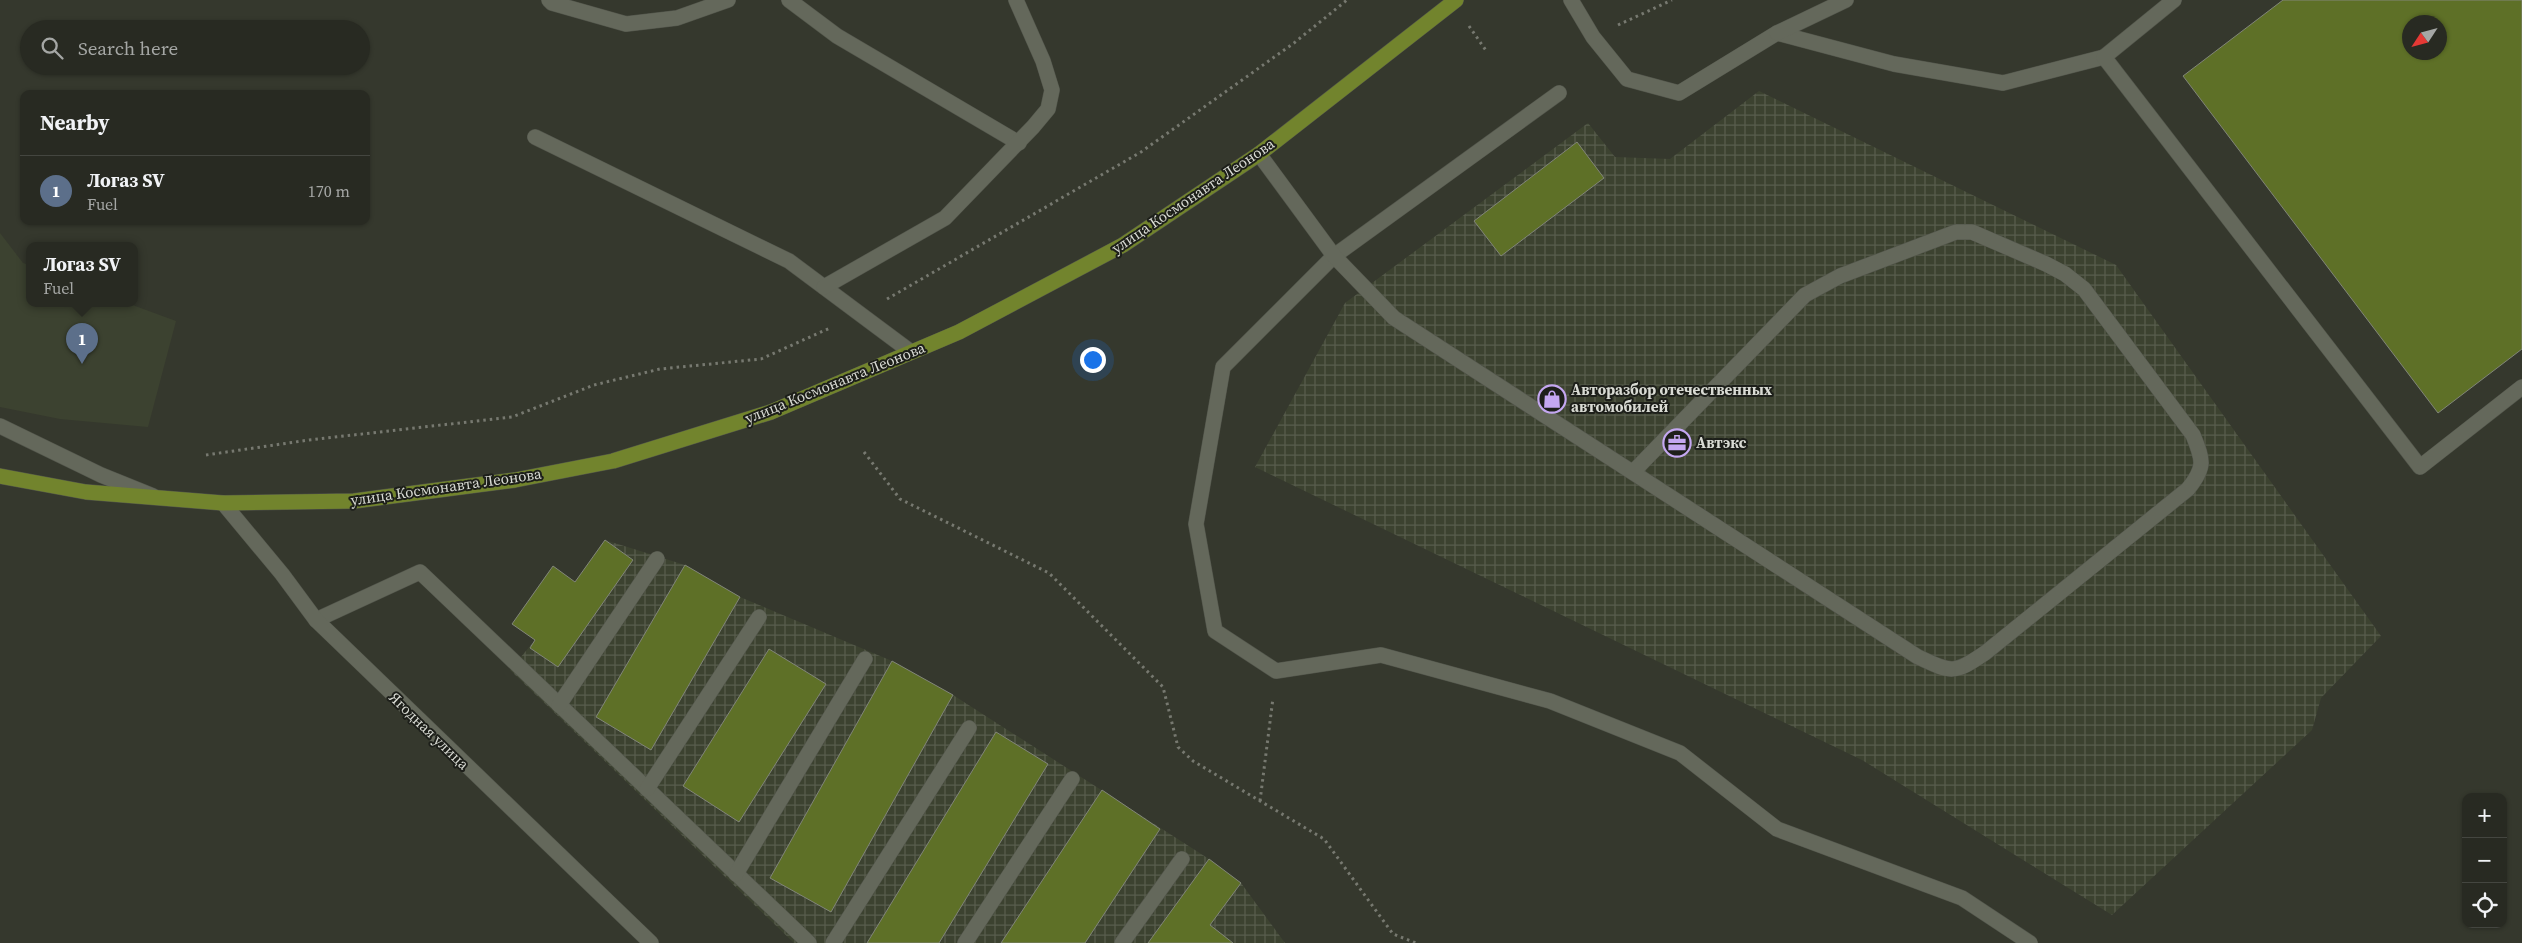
<!DOCTYPE html>
<html lang="en">
<head>
<meta charset="utf-8">
<style>
	:root { --surface:#282a22; --page:#34362f; --text:#f1f3f6; --muted:#a5a7a5; --line:#444640; --accent:#8abfa5 }
	body { margin:0; font-family:"Source Serif 4",serif; background:var(--page); color:var(--text) }
	.controls { position:absolute; right:15px; bottom:15px; display:grid; overflow:hidden; border-radius:10px; box-shadow:0 1px 4px #0004 }
	.controls button { width:45px; height:45px; display:grid; place-items:center; padding:0; border:0; border-bottom:1px solid var(--line); background:var(--surface); color:var(--text); font:25px sans-serif }
	.compass { position:absolute; left:2402px; top:15px; width:45px; height:45px; border-radius:50%; background:var(--surface); box-shadow:0 1px 4px #0004; rotate:234deg }
	.you { position:absolute; left:1092px; top:359px; width:18px; height:18px; margin:-12px; border:4px solid #fff; border-radius:50%; background:#1a73e8; box-shadow:0 0 0 8px #1a73e833 }
	.badge { display:grid; place-items:center; width:32px; height:32px; border-radius:50%; background:var(--accent); color:#fff; font-size:16px; font-weight:700 }
	.pin { position:absolute; translate:-50% -41px; filter:drop-shadow(0 1px 2px #0008) }
	.pin::after { content:''; position:absolute; top:26px; width:18px; height:15px; background:inherit; clip-path:polygon(0 0,100% 0,50% 100%) }
	.popup { position:absolute; left:26px; top:242px; width:112px; height:65px; box-sizing:border-box; display:grid; place-content:center; border-radius:10px; background:var(--surface); filter:drop-shadow(0 1px 4px #0005); font-size:16px; white-space:nowrap; color:var(--muted) }
	.popup b { font-size:19px; color:var(--text) }
	.popup::after { content:''; position:absolute; left:50%; top:100%; margin-left:-10px; border:10px solid transparent; border-top-color:var(--surface) }
	.list { margin:0; padding:0; list-style:none }
	h2 { display:flex; justify-content:space-between; align-items:center; height:65px; margin:0; padding:0 20px; font-size:21px }
	h2 small { font-size:16px; font-weight:400; color:var(--muted) }
	.list li { display:grid; grid-template-columns:32px 1fr auto; gap:15px; align-items:center; box-sizing:border-box; height:70px; padding:0 20px; border-top:1px solid var(--line) }
	.list b { display:block; font-size:19px; white-space:nowrap }
	.list p { margin:0; font-size:16px; white-space:nowrap; color:var(--muted) }
	.list em { font-size:16px; font-style:normal; color:var(--muted) }
	.icon { flex:none; width:28px; height:28px; fill:none; stroke:currentColor; stroke-width:2; stroke-linecap:round; stroke-linejoin:round }
	.map { position:relative; flex:none; width:2522px; height:943px; overflow:hidden }
	.search { position:absolute; background:var(--surface); box-shadow:0 1px 4px #0004; left:20px; top:20px; width:350px; height:55px; display:flex; align-items:center; gap:12px; box-sizing:border-box; padding:0 18px; border-radius:28px; color:var(--muted); font-size:19px }
	.panel { position:absolute; background:var(--surface); box-shadow:0 1px 4px #0004; left:20px; top:90px; width:350px; height:135px; border-radius:10px }
	.map>svg:first-child { display:block }
	.built { fill:#3c4230 }
	.industrial { fill:url(#industrial-grid) }
	.building { fill:#5e7027; stroke:#818579; fill-rule:evenodd }
	.lines { fill:none; stroke-linecap:round; stroke-linejoin:round }
	.service-casing { stroke:#51544a; stroke-width:16 }
	.minor-casing { stroke:#51544a; stroke-width:16 }
	.primary-casing { stroke:#51544a; stroke-width:16 }
	.path { stroke:#777970; stroke-width:3; stroke-dasharray:2.5 4; stroke-linecap:butt }
	.service { stroke:#64685b; stroke-width:15 }
	.minor { stroke:#64685b; stroke-width:15 }
	.primary { stroke:#72842d; stroke-width:15 }
	.labels { text-anchor:middle; stroke-width:4; stroke-linejoin:round; paint-order:stroke }
	.street-label { font-size:15px; fill:#d9dbd4; stroke:#1d1f1a }
	.poi-label { font-size:15px; font-weight:bold; fill:#d9dbd4; stroke:#1d1f1a; text-anchor:start }
</style>
</head>
<body>
<div class="map">
<svg width="2522" height="943" viewBox="0 0 2522 943">
	<defs>
		<pattern id="industrial-grid" width="8" height="8" patternUnits="userSpaceOnUse" patternTransform="scale(1.25)"><rect width="8" height="8" fill="#3c4230"/><path d="M0 4h8M4 0v8" fill="none" stroke="#585d4d"/></pattern>
	</defs>
	<rect width="100%" height="100%" fill="#35382d"/>
	<path class="built" d="M0 233 23 263 29 265V303H127L176 321 148 427 60 419 0 407Z"/>
	<g class="industrial">
		<path d="M1759 91 2116 265 2381 636 2321 698 2312 730 2112 915 1862 760 1255 467 1345 303 1588 123 1615 157 1670 159Z"/>
		<path d="M605 540 685 565 740 597 892 661 953 695 1209 859 1241 883 1285 943H794L510 670 535 640 512 624 553 566 575 582Z"/>
	</g>
	<g class="building">
		<path d="M2283 0H2522V349L2438 413 2183 76ZM2410 22H2440V52H2410Z"/>
		<path d="M1577 142 1604 178 1501 256 1474 221Z"/>
		<path d="M605 540 633 560 558 667 530 648 535 640 512 624 553 566 575 582Z"/>
		<path d="M685 565 740 597 651 750 596 717Z"/>
		<path d="M769 649 826 684 739 822 683 786Z"/>
		<path d="M892 661 953 695 831 912 770 878Z"/>
		<path d="M996 732 1048 764 939 943H867Z"/>
		<path d="M1102 790 1160 829 1085 943H1001Z"/>
		<path d="M1209 859 1241 883 1210 925 1233 943H1148Z"/>
	</g>
	<g class="lines">
		<g class="service-casing">
			<g id="service">
				<path d="M549 0 552 3 626 24 677 18 728 0"/>
				<path d="M789 0 837 36 1019 143"/>
				<path d="M1571 0 1593 37 1627 79 1679 93 1777 33 1894 64 2003 83 2104 57"/>
				<path d="M2174 0 2104 57 2420 467 2522 387"/>
				<path d="M1777 33 1846 0"/>
				<path d="M1559 93 1334 256 1223 367 1196 524 1215 631 1276 671 1381 655 1550 701 1680 753 1777 829 1962 898 2030 943"/>
				<path d="M535 137 789 261 911 352"/>
				<path d="M1259 154 1334 256 1394 318 1918 657C1952 673 1954 674 1985 653L2188 489C2206 467 2203 460 2193 435L2084 289 2065 274 2046 264 1972 232H1956L1840 276 1805 295 1633 472"/>
				<path d="M824 287 945 218 1033 127 1048 109 1052 90 1043 61 1016 0"/>
				<path d="M0 426 101 475 153 496"/>
				<path d="M316 620 420 572 809 943"/>
				<path d="M559 705 657 559"/>
				<path d="M647 789 759 617"/>
				<path d="M736 874 865 659"/>
				<path d="M833 943 969 728"/>
				<path d="M965 943 1072 779"/>
				<path d="M1122 943 1182 859"/>
			</g>
		</g>
		<g class="minor-casing">
			<path id="minor" d="M223 503 282 574 316 620 651 943"/>
		</g>
		<g class="primary-casing">
			<path id="primary" d="M0 476 86 492 223 503 354 501 515 480 613 461 771 412 959 332 1123 245 1259 154 1456 0"/>
		</g>
		<g class="path">
			<path d="M1618 25 1672 0"/>
			<path d="M1469 26 1487 52"/>
			<path d="M887 299 1141 152 1294 43 1347 0"/>
			<path d="M864 452 900 499 1049 573 1163 687 1178 747 1193 761 1324 839 1393 934 1416 943"/>
			<path d="M206 455 309 440 512 417 594 385 660 369 761 359 830 328"/>
			<path d="M1260 801 1273 698"/>
		</g>
		<use href="#service" class="service"/>
		<use href="#minor" class="minor"/>
		<use href="#primary" class="primary"/>
	</g>
	<defs>
		<g id="shop-ring" transform="scale(1.4375)"><circle r="9.5" fill="#1d1f1a" stroke="#c4a7f1" stroke-width="1.5"/><path d="M-5-2.5h2.3a2.7 3.5 0 0 1 5.4 0H5L5.5 6h-11ZM-1.5-2.5h3a1.5 2.3 0 0 0-3 0Z" fill="#c4a7f1"/></g>
		<g id="office-ring" transform="scale(1.4375)"><circle r="9.5" fill="#1d1f1a" stroke="#c4a7f1" stroke-width="1.5"/><path d="M-6-3h4V-5.5h4V-3h4V5H-6ZM-1-4.5V-3h2v-1.5ZM-6 0V1H6V0Z" fill="#c4a7f1"/></g>
	</defs>
	<g fill-rule="evenodd">
		<use href="#shop-ring" x="1552" y="399"/>
		<use href="#office-ring" x="1677" y="443"/>
	</g>
	<g class="labels">
		<g class="street-label">
			<text transform="translate(1193 196) rotate(-34)" y="5">улица Космонавта Леонова</text>
			<text transform="translate(835 383) rotate(-22)" y="5">улица Космонавта Леонова</text>
			<text transform="translate(446 487) rotate(-8)" y="5">улица Космонавта Леонова</text>
			<text transform="translate(429 731) rotate(44)" y="5">Ягодная улица</text>
		</g>
		<g class="poi-label">
			<text x="1571" y="395">Авторазбор отечественных<tspan x="1571" dy="17">автомобилей</tspan></text>
			<text x="1696" y="448">Автэкс</text>
		</g>
	</g>
</svg>
<div class="controls">
<button>+</button>
<button>−</button>
<button><svg class="icon" aria-label="locate" viewBox="0 0 24 24"><circle cx="12" cy="12" r="6"/><path d="M12 2v4M12 18v4M2 12h4M18 12h4"/></svg></button>
</div>
<svg class="compass" viewBox="-18 -18 36 36"><path d="M0-13l5 13h-10z" fill="#e53935"/><path d="M0 13l5-13h-10z" fill="#a5a7a5"/></svg>
<div class="you"></div>
<div class="pin badge" style="left:82px;top:364px;background:#5c6f8a">1</div>
<div class="popup"><b>Логаз SV</b>Fuel</div>
<div class="search"><svg class="icon" aria-label="search" viewBox="0 0 24 24"><circle cx="10" cy="10" r="6"/><path d="M15 15l6 6"/></svg>Search here</div>
<section class="panel">
<h2>Nearby<small></small></h2>
<ul class="list">
<li><span class="badge" style="background:#5c6f8a">1</span><div><b>Логаз SV</b><p>Fuel</p></div><em>170 m</em></li>
</ul>
</section>
</div>
</body>
</html>
